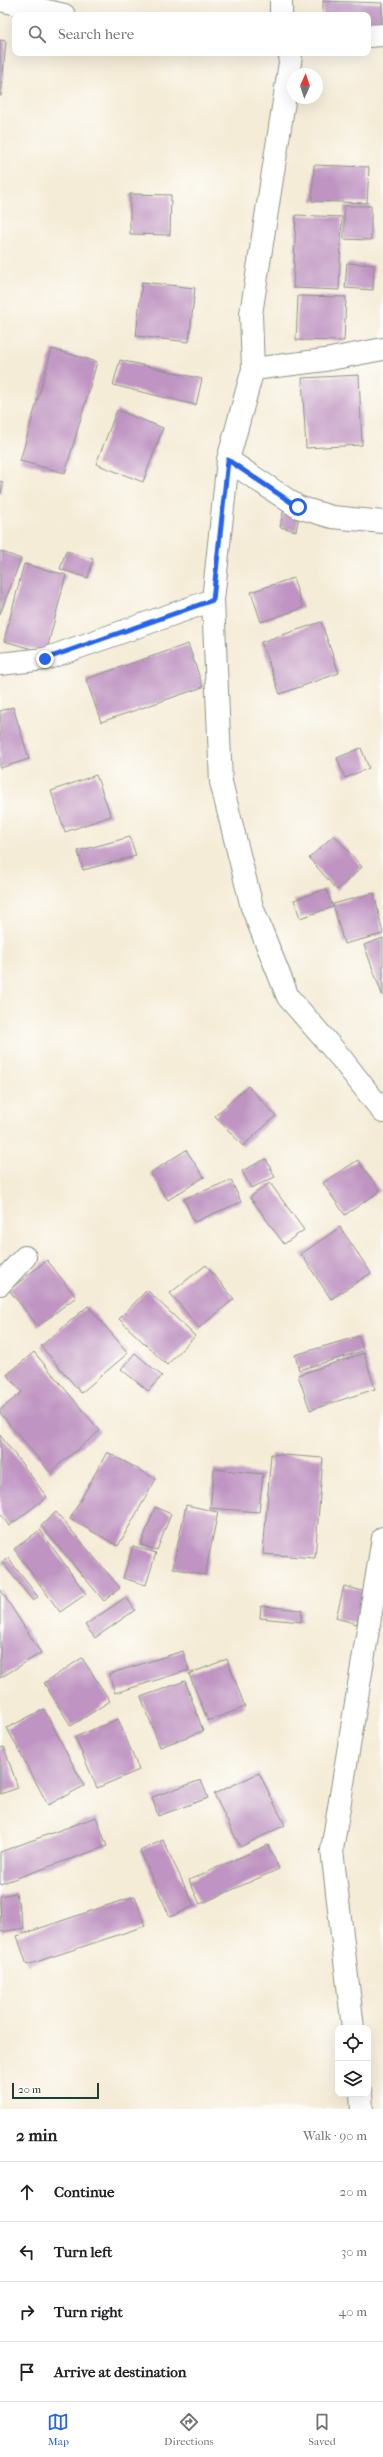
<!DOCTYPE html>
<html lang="en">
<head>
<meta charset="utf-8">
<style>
	:root { --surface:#fff; --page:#f2f2f2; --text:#202124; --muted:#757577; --line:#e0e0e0; --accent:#2563eb }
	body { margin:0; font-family:"IM FELL French Canon",serif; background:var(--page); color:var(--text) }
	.controls { position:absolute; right:12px; bottom:12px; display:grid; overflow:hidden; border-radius:8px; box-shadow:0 4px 16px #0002 }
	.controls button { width:36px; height:36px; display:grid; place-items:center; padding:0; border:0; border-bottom:1px solid var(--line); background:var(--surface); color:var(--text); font:20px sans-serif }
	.compass { position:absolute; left:287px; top:68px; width:36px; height:36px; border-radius:50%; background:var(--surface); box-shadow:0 4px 16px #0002; rotate:3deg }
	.scale { position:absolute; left:12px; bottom:10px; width:87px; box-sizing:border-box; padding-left:4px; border:2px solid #1f3d34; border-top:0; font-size:11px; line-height:14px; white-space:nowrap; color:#1f3d34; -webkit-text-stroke:3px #fdfcf7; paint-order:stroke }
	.stop { position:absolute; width:12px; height:12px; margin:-9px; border:3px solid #2563eb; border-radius:50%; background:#fff }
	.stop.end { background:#2563eb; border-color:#fff; box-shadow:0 1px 4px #0008 }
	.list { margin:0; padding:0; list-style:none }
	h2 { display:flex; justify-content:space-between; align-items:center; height:52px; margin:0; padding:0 16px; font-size:17px }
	h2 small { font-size:13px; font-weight:400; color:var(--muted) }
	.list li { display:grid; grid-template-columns:26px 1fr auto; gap:12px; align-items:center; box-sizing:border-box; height:60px; padding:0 16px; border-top:1px solid var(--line) }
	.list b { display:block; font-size:15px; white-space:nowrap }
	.list em { font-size:13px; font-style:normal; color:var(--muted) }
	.icon { flex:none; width:22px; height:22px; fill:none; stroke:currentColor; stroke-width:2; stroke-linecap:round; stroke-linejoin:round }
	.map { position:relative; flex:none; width:383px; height:2109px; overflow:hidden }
	.search { position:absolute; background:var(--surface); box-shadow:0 4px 16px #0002; left:12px; right:12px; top:12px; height:44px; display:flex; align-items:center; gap:10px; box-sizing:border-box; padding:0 14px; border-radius:8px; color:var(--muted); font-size:15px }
	.sheet { height:292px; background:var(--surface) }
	nav { display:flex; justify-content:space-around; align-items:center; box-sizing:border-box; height:56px; border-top:1px solid var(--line); background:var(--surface); font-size:11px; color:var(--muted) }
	nav a { display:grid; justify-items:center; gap:2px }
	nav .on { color:var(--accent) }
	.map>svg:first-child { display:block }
	.building { fill:#bf94c2 }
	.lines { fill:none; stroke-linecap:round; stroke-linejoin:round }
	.minor-casing { stroke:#8a9486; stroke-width:24 }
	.minor { stroke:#fff; stroke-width:22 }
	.route { stroke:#2563eb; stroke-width:5 }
</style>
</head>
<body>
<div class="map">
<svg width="383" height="2109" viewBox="0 0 383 2109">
	<rect width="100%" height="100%" fill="#fdfcf7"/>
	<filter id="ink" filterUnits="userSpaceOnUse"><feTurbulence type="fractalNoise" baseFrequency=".025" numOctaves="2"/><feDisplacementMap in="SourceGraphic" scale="8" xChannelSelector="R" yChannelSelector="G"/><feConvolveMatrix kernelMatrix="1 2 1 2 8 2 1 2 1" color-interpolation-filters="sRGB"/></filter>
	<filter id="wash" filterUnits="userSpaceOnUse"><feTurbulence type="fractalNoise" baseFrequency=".012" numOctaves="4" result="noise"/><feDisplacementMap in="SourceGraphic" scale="16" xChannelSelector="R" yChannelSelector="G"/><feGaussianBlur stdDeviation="0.9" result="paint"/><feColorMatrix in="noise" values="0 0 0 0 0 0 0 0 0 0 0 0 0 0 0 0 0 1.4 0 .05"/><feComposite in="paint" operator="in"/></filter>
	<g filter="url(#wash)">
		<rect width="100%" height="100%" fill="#f5ecd7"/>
		<g id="blocks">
			<g class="building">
				<path d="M323 1 382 3V32H368V15H323Z"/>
				<path d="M0 40 6 41 1 96H0Z"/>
				<path d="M314 165 369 167 367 203 312 201Z"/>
				<path d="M130 194 171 195 170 235 130 234Z"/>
				<path d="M344 206H371V240L344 239Z"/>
				<path d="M296 215 342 217 339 290 293 288Z"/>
				<path d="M347 263 374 265 373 290 345 288Z"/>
				<path d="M142 282 195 288 189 342 136 336Z"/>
				<path d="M298 296 346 297 344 341 296 340Z"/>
				<path d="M52 349 97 362 65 473 20 461Z"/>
				<path d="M120 360 202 379 196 405 113 385Z"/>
				<path d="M359 375 362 445 306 448 302 378Z"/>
				<path d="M117 410 163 428 143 482 96 464Z"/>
				<path d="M0 481 3 482 1 494H0Z"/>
				<path d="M284 508 300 511 296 531 280 527Z"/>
				<path d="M0 551 21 559 0 614Z"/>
				<path d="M66 551 93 559 88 578 60 569Z"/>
				<path d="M24 564 66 575 46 653 4 641Z"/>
				<path d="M293 578 303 608 261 622 251 592Z"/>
				<path d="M321 622 339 673 280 694 261 642Z"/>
				<path d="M188 644 203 687 101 722 86 679Z"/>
				<path d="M13 707 29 759 0 768V711Z"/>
				<path d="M361 748 369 768 345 778 337 758Z"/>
				<path d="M96 775 111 816 65 832 51 791Z"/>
				<path d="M334 835 362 867 337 890 309 858Z"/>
				<path d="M130 837 136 856 83 870 78 851Z"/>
				<path d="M326 889 333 907 300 918 294 900Z"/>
				<path d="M374 893 383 934 344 944 333 904Z"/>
				<path d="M383 938V997L364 945Z"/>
				<path d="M248 1086 276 1116 243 1146 215 1116Z"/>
				<path d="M186 1150 204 1177 168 1200 150 1173Z"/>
				<path d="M266 1159 275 1177 251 1188 242 1171Z"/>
				<path d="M358 1160 380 1191 345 1215 323 1183Z"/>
				<path d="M231 1180 241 1202 194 1222 184 1199Z"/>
				<path d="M270 1183 304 1230 284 1244 250 1197Z"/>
				<path d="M340 1227 371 1273 331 1299 301 1254Z"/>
				<path d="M47 1260 76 1297 38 1326 9 1290Z"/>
				<path d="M206 1265 234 1299 199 1328 170 1293Z"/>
				<path d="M147 1290 195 1336 167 1365 119 1319Z"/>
				<path d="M88 1306 128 1353 81 1393 41 1346Z"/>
				<path d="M359 1336 363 1351 299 1370 295 1355Z"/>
				<path d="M34 1352 100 1431 50 1472 0 1413V1410L22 1392 7 1375Z"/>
				<path d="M135 1353 162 1376 148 1391 121 1369Z"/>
				<path d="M364 1353 375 1389 310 1410 298 1375Z"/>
				<path d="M0 1435 47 1497 9 1526 0 1513Z"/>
				<path d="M107 1452 156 1479 118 1546 70 1519Z"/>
				<path d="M271 1454 323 1458 315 1558 263 1554Z"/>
				<path d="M214 1469 263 1474 259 1512 210 1508Z"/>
				<path d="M186 1505 218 1512 205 1575 173 1568Z"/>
				<path d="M155 1507 171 1514 157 1550 141 1545Z"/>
				<path d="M56 1512 120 1588 104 1601 41 1526Z"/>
				<path d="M40 1530 86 1594 60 1612 14 1549Z"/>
				<path d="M133 1546 156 1553 146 1585 123 1578Z"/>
				<path d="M8 1558 38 1597 33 1601 2 1562Z"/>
				<path d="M344 1586 366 1592 357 1624 336 1618Z"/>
				<path d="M0 1589 41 1653 0 1678Z"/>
				<path d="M126 1597 135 1610 95 1638 85 1625Z"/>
				<path d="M261 1606 302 1610 301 1622 260 1618Z"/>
				<path d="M183 1651 189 1670 115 1693 109 1674Z"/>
				<path d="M82 1658 110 1701 71 1726 44 1683Z"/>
				<path d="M227 1659 245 1707 208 1721 189 1674Z"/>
				<path d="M185 1681 203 1731 160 1747 141 1697Z"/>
				<path d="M44 1709 84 1786 48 1805 7 1728Z"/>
				<path d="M118 1719 139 1770 97 1788 75 1737Z"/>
				<path d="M4 1747 18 1788 0 1794V1748Z"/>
				<path d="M259 1773 285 1825 240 1847 214 1794Z"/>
				<path d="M201 1780 208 1798 158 1816 152 1797Z"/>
				<path d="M96 1817 107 1846 0 1884V1852Z"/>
				<path d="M163 1840 194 1906 170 1917 140 1851Z"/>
				<path d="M268 1845 279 1869 200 1904 189 1880Z"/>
				<path d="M16 1893 24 1928 1 1932 0 1896Z"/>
				<path d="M135 1896 145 1926 27 1965 17 1936Z"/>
			</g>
		</g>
	</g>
	<g filter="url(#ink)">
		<use href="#blocks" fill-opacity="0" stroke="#8a9486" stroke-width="1"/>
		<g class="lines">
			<g class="minor-casing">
				<g id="minor">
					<path d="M0 0 64 15"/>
					<path d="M281 0V15"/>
					<path d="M368 36 383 35"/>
					<path d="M289 53 291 56 251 314 253 369 228 460 213 600 221 782 252 907 288 997 341 1058 383 1112"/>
					<path d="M253 369 325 360 383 349"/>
					<path d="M228 460 298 507 332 517 383 522"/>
					<path d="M0 664 45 659 213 600"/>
					<path d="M0 1284 25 1257"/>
					<path d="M353 2028 332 1850 383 1538"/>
					<path d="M361 2094 362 2109"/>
				</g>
			</g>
			<use href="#minor" class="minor"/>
		</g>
	</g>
	<g class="lines" filter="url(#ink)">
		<path class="route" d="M45 659 213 600 228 460 298 507"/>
	</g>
</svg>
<div class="controls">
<button><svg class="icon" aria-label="locate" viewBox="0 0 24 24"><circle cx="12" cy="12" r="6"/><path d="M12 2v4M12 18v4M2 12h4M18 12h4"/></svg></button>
<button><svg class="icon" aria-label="layers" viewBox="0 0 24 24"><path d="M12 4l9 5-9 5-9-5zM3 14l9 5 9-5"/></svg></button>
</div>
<svg class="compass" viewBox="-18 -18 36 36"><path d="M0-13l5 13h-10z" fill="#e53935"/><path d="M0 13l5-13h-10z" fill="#757577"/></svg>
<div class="scale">20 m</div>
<div class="stop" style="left:298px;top:507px"></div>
<div class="stop end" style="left:45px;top:659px"></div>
<div class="search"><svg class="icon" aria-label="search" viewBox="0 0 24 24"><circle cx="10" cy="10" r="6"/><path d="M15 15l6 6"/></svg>Search here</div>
</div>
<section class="sheet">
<h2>2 min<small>Walk · 90 m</small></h2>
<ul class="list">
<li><svg class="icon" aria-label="ahead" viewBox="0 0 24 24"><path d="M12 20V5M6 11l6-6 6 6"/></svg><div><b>Continue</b></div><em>20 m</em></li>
<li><svg class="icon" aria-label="left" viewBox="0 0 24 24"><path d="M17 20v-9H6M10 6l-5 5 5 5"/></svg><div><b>Turn left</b></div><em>30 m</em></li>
<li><svg class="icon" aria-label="right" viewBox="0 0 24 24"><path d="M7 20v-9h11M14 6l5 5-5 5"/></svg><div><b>Turn right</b></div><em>40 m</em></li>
<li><svg class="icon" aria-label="arrive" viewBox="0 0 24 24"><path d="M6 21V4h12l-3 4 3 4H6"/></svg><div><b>Arrive at destination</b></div></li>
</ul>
</section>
<nav>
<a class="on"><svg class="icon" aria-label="map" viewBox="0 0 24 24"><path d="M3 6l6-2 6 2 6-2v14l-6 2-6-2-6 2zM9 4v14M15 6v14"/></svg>Map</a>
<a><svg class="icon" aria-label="directions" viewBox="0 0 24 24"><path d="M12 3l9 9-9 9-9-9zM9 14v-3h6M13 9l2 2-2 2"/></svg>Directions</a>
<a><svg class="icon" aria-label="saved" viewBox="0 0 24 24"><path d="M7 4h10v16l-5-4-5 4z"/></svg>Saved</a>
</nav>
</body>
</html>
